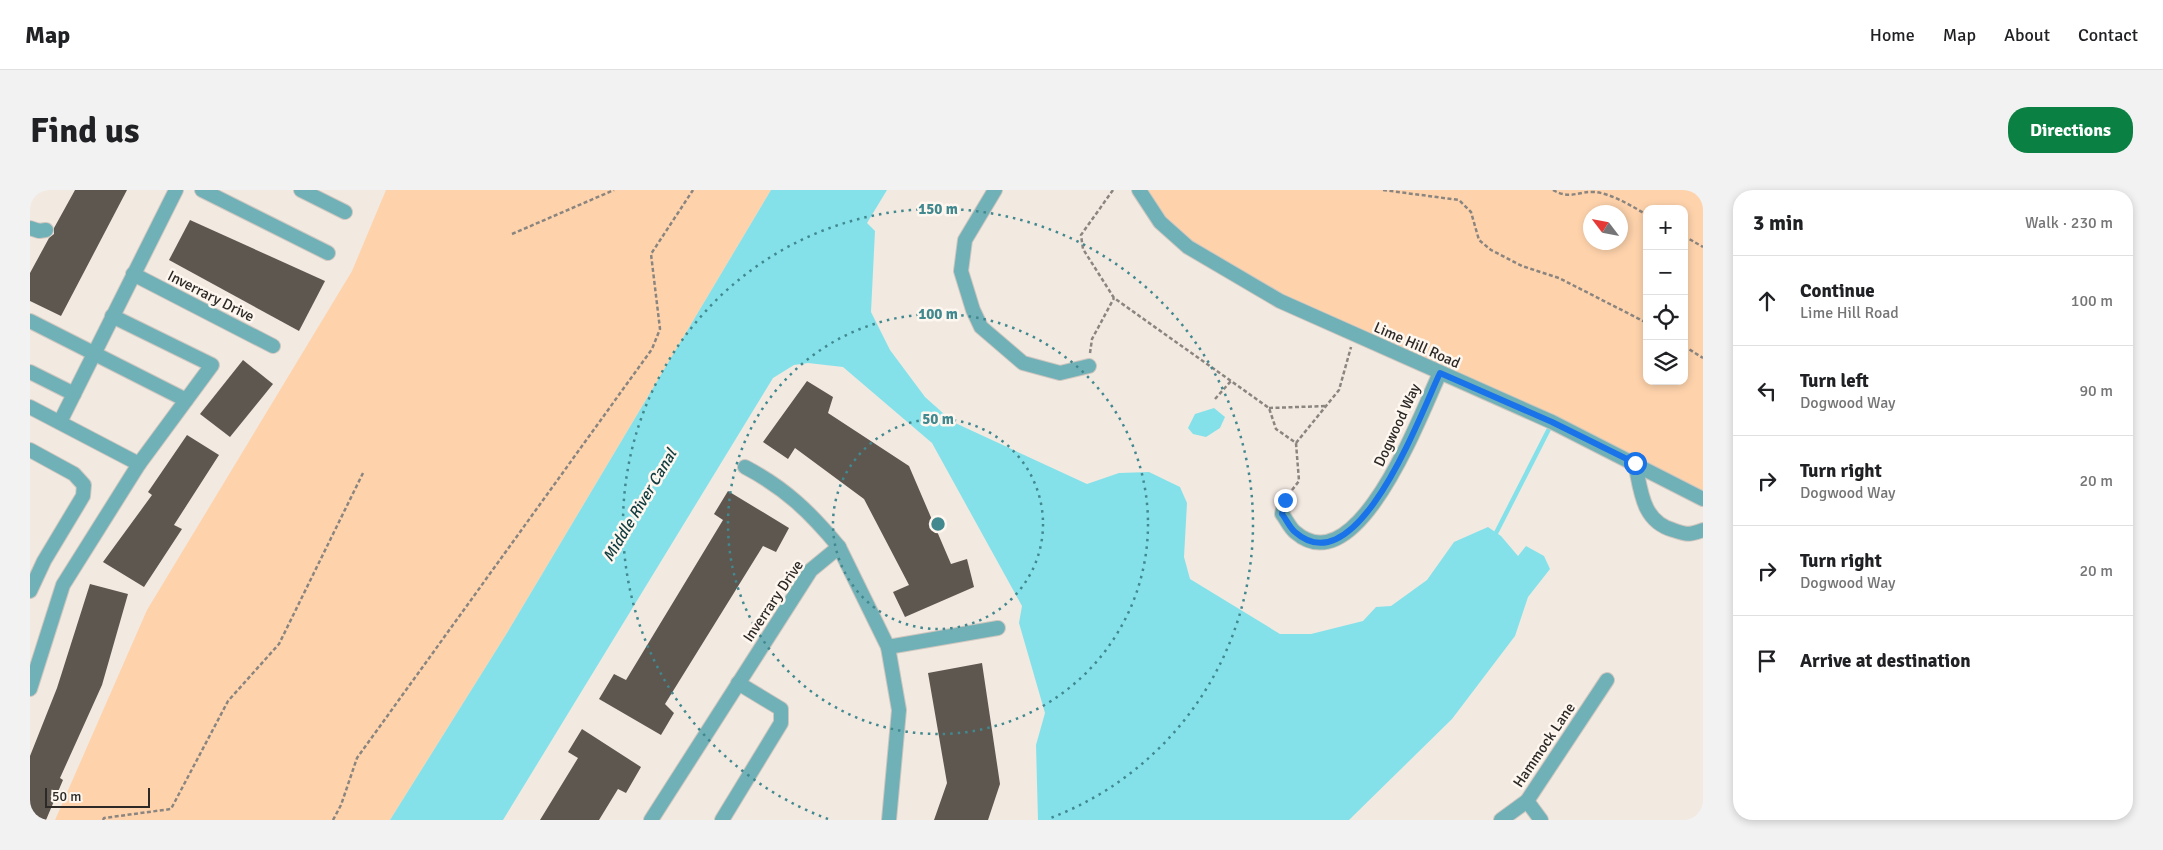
<!DOCTYPE html>
<html lang="en">
<head>
<meta charset="utf-8">
<style>
	:root { --surface:#fff; --page:#f2f2f2; --text:#202124; --muted:#757577; --line:#e0e0e0; --accent:#0b8043 }
	body { margin:0; font-family:Signika,sans-serif; background:var(--page); color:var(--text) }
	.controls { position:absolute; right:15px; top:15px; display:grid; overflow:hidden; border-radius:10px; box-shadow:0 2px 8px #0003 }
	.controls button { width:45px; height:45px; display:grid; place-items:center; padding:0; border:0; border-bottom:1px solid var(--line); background:var(--surface); color:var(--text); font:25px sans-serif }
	.compass { position:absolute; left:1553px; top:15px; width:45px; height:45px; border-radius:50%; background:var(--surface); box-shadow:0 2px 8px #0003; rotate:302deg }
	.scale { position:absolute; left:15px; bottom:12px; width:105px; box-sizing:border-box; padding-left:5px; border:2px solid #2c2926; border-top:0; font-size:14px; line-height:18px; white-space:nowrap; color:#2c2926; -webkit-text-stroke:4px #fef7f0; paint-order:stroke }
	.stop { position:absolute; width:15px; height:15px; margin:-11px; border:4px solid #1a73e8; border-radius:50%; background:#fff }
	.stop.end { background:#1a73e8; border-color:#fff; box-shadow:0 1px 5px #0008 }
	.list { margin:0; padding:0; list-style:none }
	h2 { display:flex; justify-content:space-between; align-items:center; height:65px; margin:0; padding:0 20px; font-size:21px }
	h2 small { font-size:16px; font-weight:400; color:var(--muted) }
	.list li { display:grid; grid-template-columns:32px 1fr auto; gap:15px; align-items:center; box-sizing:border-box; height:90px; padding:0 20px; border-top:1px solid var(--line) }
	.list b { display:block; font-size:19px; white-space:nowrap }
	.list p { margin:0; font-size:16px; white-space:nowrap; color:var(--muted) }
	.list em { font-size:16px; font-style:normal; color:var(--muted) }
	.icon { flex:none; width:28px; height:28px; fill:none; stroke:currentColor; stroke-width:2; stroke-linecap:round; stroke-linejoin:round }
	.map { position:relative; flex:none; width:1673px; height:630px; overflow:hidden; border-radius:20px }
	header { display:flex; align-items:center; gap:30px; box-sizing:border-box; height:70px; padding:0 25px; background:var(--surface); border-bottom:1px solid var(--line) }
	header strong { font-size:24px }
	nav { display:flex; gap:28px; margin-inline-start:auto; font-size:18px }
	.intro { display:flex; align-items:center; justify-content:space-between; box-sizing:border-box; height:120px; padding:0 30px }
	h1 { margin:0; font-size:35px }
	.button { padding:12px 22px; border-radius:20px; background:var(--accent); color:#fff; font-size:18px; font-weight:700 }
	main { display:flex; gap:30px; padding:0 30px }
	aside { flex:1; background:var(--surface); border-radius:20px; box-shadow:0 2px 8px #0003 }
	.map>svg:first-child { display:block }
	.green { fill:#fed3ac; fill-rule:evenodd }
	.water { fill:#85e1e9 }
	.lines { fill:none; stroke-linecap:round; stroke-linejoin:round }
	.stream { stroke:#85e1e9; stroke-width:4.5 }
	.building { fill:#5e5750 }
	.minor-casing { stroke:#cec6bf; stroke-width:16 }
	.path { stroke:#8b8580; stroke-width:2.5; stroke-dasharray:4 2.5; stroke-linecap:butt }
	.minor { stroke:#70b1b7; stroke-width:14 }
	.route { stroke:#1a73e8; stroke-width:6 }
	.ring { fill:none; stroke:#41888f; stroke-width:2.5; stroke-dasharray:2.5 5 }
	.labels { text-anchor:middle; stroke-width:5; stroke-linejoin:round; paint-order:stroke }
	.street-label { font-size:15px; fill:#2c2926; stroke:#fef7f0 }
	.water-label { font-size:16px; font-style:italic; fill:#103c40; stroke:#fef7f0 }
	.centre { fill:#41888f; stroke:#fef7f0; stroke-width:2.5 }
	.ring-label { font-size:15px; text-anchor:middle; font-weight:bold; fill:#41888f; stroke:#fef7f0; stroke-width:5; stroke-linejoin:round; paint-order:stroke }
</style>
</head>
<body>
<header>
<strong>Map</strong>
<nav><a>Home</a><a>Map</a><a>About</a><a>Contact</a></nav>
</header>
<div class="intro"><h1>Find us</h1><a class="button">Directions</a></div>
<main>
<div class="map">
<svg width="1673" height="630" viewBox="0 0 1673 630">
	<rect width="100%" height="100%" fill="#f2e9e1"/>
	<g class="green">
		<path d="M356 0H741L477 443 360 630H25L117 420 322 81Z"/>
		<path d="M1109 0H1673V309L1410 183 1158 57ZM1617 19H1654V191H1617ZM1560 22H1590V52H1560Z"/>
	</g>
	<g class="water">
		<path d="M741 0H857L837 33 845 41 841 122 860 160 895 207 923 232 1057 294 1089 283 1119 282 1150 297 1157 313 1154 367 1160 389 1250 444H1281L1333 431 1346 417 1361 416 1397 390 1424 352 1458 337 1471 346 1488 366 1496 356 1514 366 1520 379 1498 407 1485 446 1422 529 1319 630H1008L1006 555 1015 523 989 433 992 416 902 253 813 177 778 173 764 175 743 188 473 630H360L477 443Z"/>
		<path d="M1184 218 1195 227 1190 238 1176 247 1163 244 1158 238 1165 224Z"/>
	</g>
	<g class="lines">
		<path class="stream" d="M1466 343 1521 235"/>
	</g>
	<g class="building">
		<path d="M45 0H97L31 126 0 111V83L19 48 24 44V38Z"/>
		<path d="M160 30 295 91 269 141 139 70Z"/>
		<path d="M213 170 243 194 200 247 170 224Z"/>
		<path d="M777 191 803 207 798 223 879 276 921 374 937 369 944 397 875 427 863 402 879 395 834 309 765 258 758 269 733 252Z"/>
		<path d="M157 245 189 265 144 335 152 339 114 397 73 372 122 305 118 302Z"/>
		<path d="M698 301 759 338 746 362 733 356 635 514 644 523 631 545 569 509 584 484 596 490 693 330 684 324Z"/>
		<path d="M60 394 98 404 72 495 30 588 33 590 16 630H0V566L27 498Z"/>
		<path d="M952 473 970 594 958 630H904L917 593 898 483Z"/>
		<path d="M552 539 611 577 596 603 588 599 569 630H510L548 568 538 562Z"/>
	</g>
	<g class="lines">
		<g class="minor-casing">
			<g id="minor">
				<path d="M172 0 298 63"/>
				<path d="M271 0 315 22"/>
				<path d="M965 0 935 50 931 81 943 120 951 137 993 173 1030 183 1059 176"/>
				<path d="M1109 0 1130 32 1158 57 1250 111 1522 232 1673 309"/>
				<path d="M0 38 9 41 16 40"/>
				<path d="M103 84 243 156"/>
				<path d="M82 126 182 175 109 274"/>
				<path d="M0 131 156 210"/>
				<path d="M0 182 44 204"/>
				<path d="M0 217 109 274 33 395 0 499"/>
				<path d="M30 232 146 0"/>
				<path d="M0 260 44 284 54 295 53 306 14 371 0 401"/>
				<path d="M1605 273C1611 301 1612 331 1643 340 1657 345 1659 345 1673 340"/>
				<path d="M715 277C755 298 780 322 809 357"/>
				<path d="M1255 310 1252 324C1256 329 1260 338 1265 342 1328 397 1392 220 1410 183"/>
				<path d="M858 457 968 438"/>
				<path d="M1497 611 1511 630"/>
				<path d="M621 630 781 380 809 357 858 457 869 520 859 630"/>
				<path d="M692 630 751 533V519L708 493"/>
				<path d="M1471 630 1497 611 1577 490"/>
			</g>
		</g>
		<g class="path">
			<path d="M1083 0 1051 45 1053 59 1084 108 1239 218 1246 239 1266 253 1269 291 1262 300"/>
			<path d="M1353 0 1429 10 1441 22 1449 50 1461 60 1492 76 1529 88 1617 133"/>
			<path d="M1523 0C1540 10 1548 1 1565 2 1582 4 1602 16 1617 25"/>
			<path d="M482 44 584 0"/>
			<path d="M1654 46 1673 57"/>
			<path d="M1654 156 1673 168"/>
			<path d="M1060 163 1062 149 1084 108"/>
			<path d="M1185 209 1201 191"/>
			<path d="M1239 218 1296 216"/>
			<path d="M1266 253 1309 200 1321 157"/>
			<path d="M73 630 74 628 141 619 198 511 249 454 334 281"/>
			<path d="M303 630 311 615 327 568 622 159 630 139 621 64 663 0"/>
		</g>
		<use href="#minor" class="minor"/>
	</g>
	<g class="lines">
		<path class="route" d="M1255 310 1252 324C1256 329 1260 338 1265 342 1328 398 1392 220 1410 183L1522 232 1605 273"/>
	</g>
	<g class="ring">
		<circle cx="908" cy="334" r="105"/>
		<circle cx="908" cy="334" r="210"/>
		<path d="M798 629A315 315 0 1 1 1018 629"/>
	</g>
	<g class="labels">
		<g class="street-label">
			<text transform="translate(181 106) rotate(27)" y="5">Inverrary Drive</text>
			<text transform="translate(1387 155) rotate(24)" y="5">Lime Hill Road</text>
			<text transform="translate(1367 235) rotate(-65)" y="5">Dogwood Way</text>
			<text transform="translate(743 411) rotate(-56)" y="5">Inverrary Drive</text>
			<text transform="translate(1514 555) rotate(-56)" y="5">Hammock Lane</text>
		</g>
		<g class="water-label">
			<text transform="translate(609 315) rotate(-59)" y="6">Middle River Canal</text>
		</g>
	</g>
	<circle cx="908" cy="334" r="8" class="centre"/>
	<g class="ring-label">
		<text x="908" y="24">150 m</text>
		<text x="908" y="129">100 m</text>
		<text x="908" y="234">50 m</text>
	</g>
</svg>
<div class="controls">
<button>+</button>
<button>−</button>
<button><svg class="icon" aria-label="locate" viewBox="0 0 24 24"><circle cx="12" cy="12" r="6"/><path d="M12 2v4M12 18v4M2 12h4M18 12h4"/></svg></button>
<button><svg class="icon" aria-label="layers" viewBox="0 0 24 24"><path d="M12 4l9 5-9 5-9-5zM3 14l9 5 9-5"/></svg></button>
</div>
<svg class="compass" viewBox="-18 -18 36 36"><path d="M0-13l5 13h-10z" fill="#e53935"/><path d="M0 13l5-13h-10z" fill="#757577"/></svg>
<div class="scale">50 m</div>
<div class="stop" style="left:1605px;top:273px"></div>
<div class="stop end" style="left:1255px;top:310px"></div>
</div>
<aside>
<h2>3 min<small>Walk · 230 m</small></h2>
<ul class="list">
<li><svg class="icon" aria-label="ahead" viewBox="0 0 24 24"><path d="M12 20V5M6 11l6-6 6 6"/></svg><div><b>Continue</b><p>Lime Hill Road</p></div><em>100 m</em></li>
<li><svg class="icon" aria-label="left" viewBox="0 0 24 24"><path d="M17 20v-9H6M10 6l-5 5 5 5"/></svg><div><b>Turn left</b><p>Dogwood Way</p></div><em>90 m</em></li>
<li><svg class="icon" aria-label="right" viewBox="0 0 24 24"><path d="M7 20v-9h11M14 6l5 5-5 5"/></svg><div><b>Turn right</b><p>Dogwood Way</p></div><em>20 m</em></li>
<li><svg class="icon" aria-label="right" viewBox="0 0 24 24"><path d="M7 20v-9h11M14 6l5 5-5 5"/></svg><div><b>Turn right</b><p>Dogwood Way</p></div><em>20 m</em></li>
<li><svg class="icon" aria-label="arrive" viewBox="0 0 24 24"><path d="M6 21V4h12l-3 4 3 4H6"/></svg><div><b>Arrive at destination</b></div></li>
</ul>
</aside>
</main>
</body>
</html>
